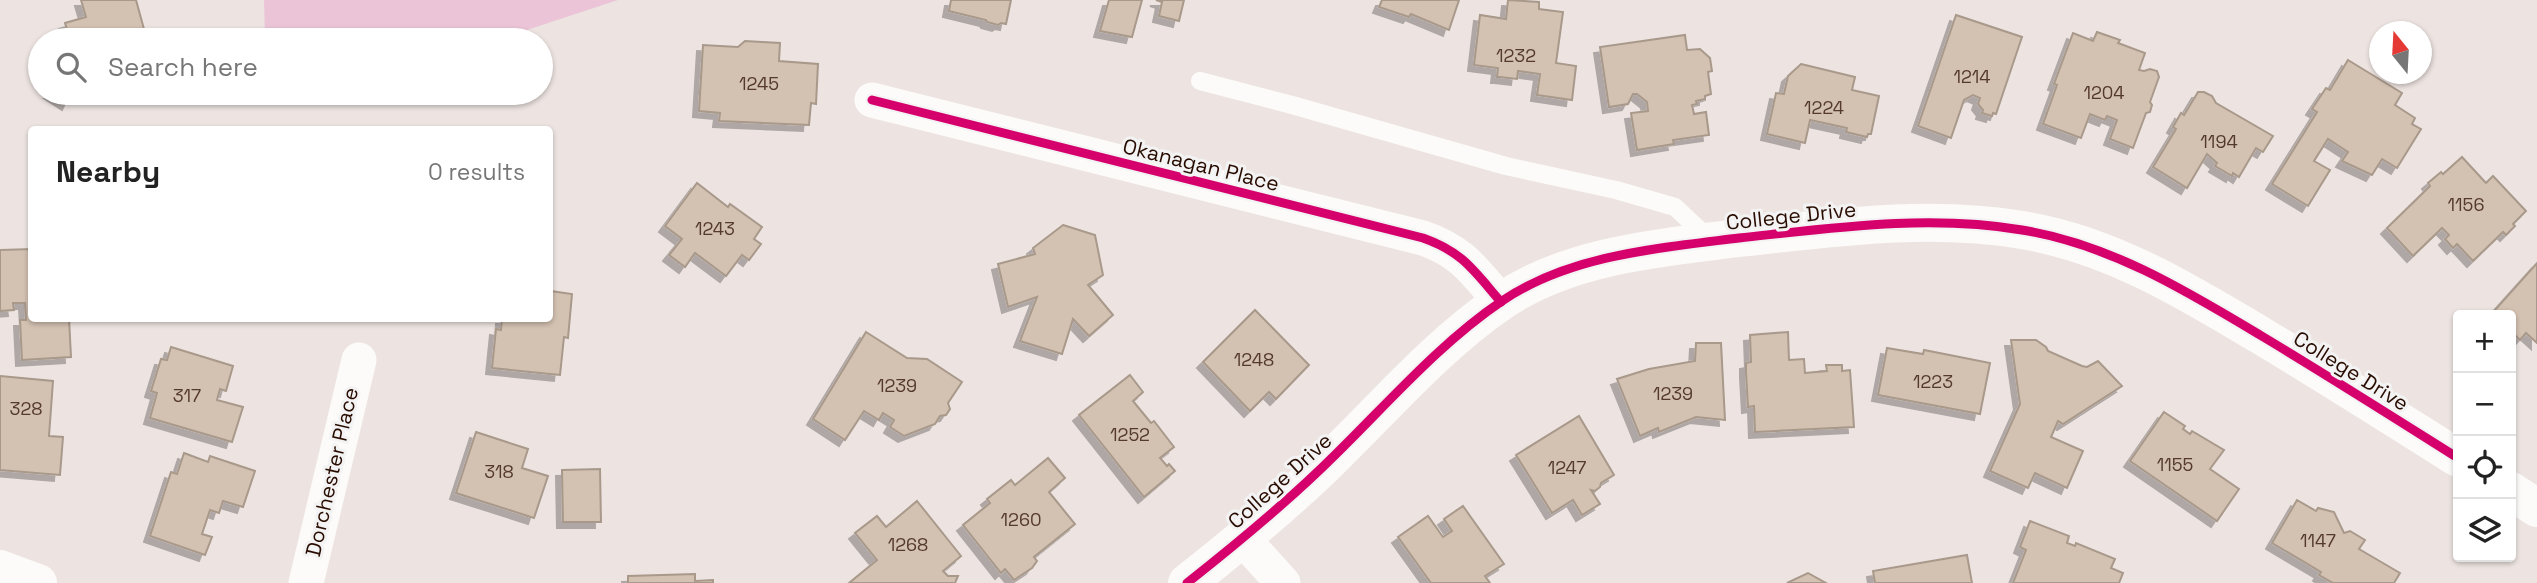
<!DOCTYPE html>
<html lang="en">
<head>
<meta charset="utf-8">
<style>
	:root { --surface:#fff; --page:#f2f2f2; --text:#222; --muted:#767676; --line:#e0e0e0 }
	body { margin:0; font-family:"Space Grotesk",sans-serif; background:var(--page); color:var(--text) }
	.controls { position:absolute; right:21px; bottom:21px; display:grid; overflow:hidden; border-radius:7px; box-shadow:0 2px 5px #0004 }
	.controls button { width:63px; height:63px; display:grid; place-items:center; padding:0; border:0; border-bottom:2px solid var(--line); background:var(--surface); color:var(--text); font:35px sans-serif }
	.compass { position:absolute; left:2369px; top:21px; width:63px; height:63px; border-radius:50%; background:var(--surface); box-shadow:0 2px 5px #0004; rotate:342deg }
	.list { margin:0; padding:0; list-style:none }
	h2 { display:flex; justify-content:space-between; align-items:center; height:91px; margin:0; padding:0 28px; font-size:30px }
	h2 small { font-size:23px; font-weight:400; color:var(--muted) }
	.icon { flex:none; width:38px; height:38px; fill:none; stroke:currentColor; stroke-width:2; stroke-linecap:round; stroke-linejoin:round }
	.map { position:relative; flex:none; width:2537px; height:583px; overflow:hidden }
	.search { position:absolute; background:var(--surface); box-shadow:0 2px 5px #0004; left:28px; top:28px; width:525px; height:77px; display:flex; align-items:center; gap:18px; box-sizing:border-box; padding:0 24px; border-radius:38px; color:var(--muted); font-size:26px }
	.panel { position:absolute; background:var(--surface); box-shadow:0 2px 5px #0004; left:28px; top:126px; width:525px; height:196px; border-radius:7px }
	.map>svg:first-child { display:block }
	.green { fill:#ebc5d7 }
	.building { fill:#d3c1b1; stroke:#a8998b; stroke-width:2; filter:url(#shadow) }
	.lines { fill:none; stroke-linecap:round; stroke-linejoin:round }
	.lane { stroke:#fcfbfa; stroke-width:18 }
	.street { stroke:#fcfbfa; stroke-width:35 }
	.secondary { stroke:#fcfbfa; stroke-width:38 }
	.cycleway-casing { stroke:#f3f3f3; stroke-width:13 }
	.cycleway { stroke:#d6006c; stroke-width:9 }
	.labels { text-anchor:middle; stroke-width:6; stroke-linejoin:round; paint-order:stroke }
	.number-label { font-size:18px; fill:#54392d }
	.street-label { font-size:21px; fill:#290c01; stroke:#f3f3f3 }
</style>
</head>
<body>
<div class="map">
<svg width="2537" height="583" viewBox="0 0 2537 583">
	<defs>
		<filter id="shadow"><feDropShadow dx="-6" dy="6" stdDeviation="0" flood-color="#0004"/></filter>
	</defs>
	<rect width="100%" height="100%" fill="#ede4e1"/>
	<path class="green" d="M264 0H618L497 40H265Z"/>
	<g class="building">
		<path d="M81 0H136L147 40H57L60 36 68 33 65 23 86 17Z"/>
		<path d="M951 0H1011L1006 24 1001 23 998 25 987 22 986 20 949 11Z"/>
		<path d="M1109 0H1142L1132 37 1100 31Z"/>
		<path d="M1156 0H1184L1179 21 1159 16 1162 2Z"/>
		<path d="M1382 0H1459L1449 30 1411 14 1409 17 1379 7Z"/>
		<path d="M1508 0 1539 2V9L1563 12 1556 63 1576 66 1572 100 1537 95 1540 74 1518 71 1517 79 1500 77H1497L1498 68 1474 65 1480 15 1506 19Z"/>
		<path d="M1956 15 2022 37 1996 114 1993 113 1992 116 1982 113 1983 110 1978 104 1980 98 1973 95 1964 100 1951 138 1918 126Z"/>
		<path d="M2097 32 2120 40 2118 43 2145 53 2139 70 2144 71 2150 69 2157 71 2159 77 2150 102 2152 105 2150 112 2146 113 2133 148 2110 139 2117 120 2107 116 2105 120 2090 114 2081 138 2043 124 2057 85 2054 84 2073 33 2093 41Z"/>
		<path d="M1685 35 1687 50 1700 49 1710 58 1712 71 1708 72 1711 94 1705 96V99L1696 101 1697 104 1692 105 1694 114 1706 112 1709 135 1673 140 1674 144 1637 150 1631 113 1648 111 1647 102 1637 94H1633L1628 104 1609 107 1600 47Z"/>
		<path d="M745 41 780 43 779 61 818 64 816 104 811 103 809 125 719 121 720 113 699 111 703 45 738 47Z"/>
		<path d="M2348 60 2402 93 2395 105 2415 118 2412 124 2421 129 2397 168 2382 159 2372 175 2342 161 2348 152 2328 139 2314 161 2330 170 2308 206 2272 184 2317 112 2312 109 2326 88 2330 90Z"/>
		<path d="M1801 64 1855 77 1852 90 1879 96 1871 134H1868L1867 137 1846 132 1847 128 1810 120 1805 143 1767 134 1776 93 1784 94 1788 76Z"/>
		<path d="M2198 92H2204L2212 96 2216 103 2273 136 2263 152 2256 148 2239 177 2233 173 2232 176 2215 166 2217 163 2207 154 2187 188 2153 167 2176 129 2173 127 2181 113 2184 115Z"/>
		<path d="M51 93H73L68 104Z"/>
		<path d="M2462 157 2486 183 2493 176 2526 211 2513 224 2515 226 2506 235 2503 232 2473 261 2457 244 2453 248 2445 239 2449 235 2442 228 2413 256 2387 228 2430 186 2428 183 2441 172 2443 174Z"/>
		<path d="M697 183 728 207 730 204 762 227 754 239 761 244 749 260 742 255 726 276 695 253 685 267 669 255 682 239 665 226Z"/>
		<path d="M1063 225 1095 235 1103 275 1088 285 1113 315 1089 336 1073 319 1062 354 1020 341 1037 297 1008 307 998 264 1035 254 1033 248Z"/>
		<path d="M32 249V318H69L71 357 22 360 20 320H26L25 303H13L14 310 0 311V250Z"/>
		<path d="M2537 263V343L2526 333 2520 340 2511 331V315H2498L2494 311Z"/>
		<path d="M550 279 551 291 572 294 568 338 564 337 560 375 492 368 496 329 501 330 502 318H550Z"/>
		<path d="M1255 310 1309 365 1276 399 1269 392 1250 411 1203 362Z"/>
		<path d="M866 332 907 358 927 359 962 382 948 403 950 409 946 415 940 416 935 424 904 436 890 427 894 420 883 413 879 420 864 411 845 440 813 419Z"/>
		<path d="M1788 332 1789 360 1804 359 1805 373 1827 371 1826 365H1842V371L1850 370 1854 427 1755 432 1754 406 1748 407 1746 372V363L1751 362 1750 335Z"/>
		<path d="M2011 340H2036L2046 347 2048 351 2082 366 2087 367 2098 361 2122 386 2063 424 2058 421 2051 437 2083 451 2067 488 2035 473 2028 488 1990 471 2020 404Z"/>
		<path d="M1696 343H1721L1725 420 1696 417 1659 432 1658 428 1640 436 1617 379 1649 369 1695 361Z"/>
		<path d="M171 347 233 366 226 391 220 389 217 400 243 407 232 442 150 418 157 393 151 391 161 359 167 360Z"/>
		<path d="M1887 348 1923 354 1924 350 1990 363 1980 414 1878 395Z"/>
		<path d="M1130 375 1143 392 1133 401 1151 423 1154 421 1174 447 1160 458 1167 466 1169 464 1175 471 1144 497 1079 415Z"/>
		<path d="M0 376 53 381 49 436 63 437 60 475 0 470Z"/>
		<path d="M2164 412 2185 426 2183 429 2190 434 2192 431 2224 450 2210 469 2239 489 2217 521 2130 461Z"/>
		<path d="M1579 416 1614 475 1601 483 1600 487 1595 491 1591 490 1600 504 1582 515 1573 500 1552 513 1516 455Z"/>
		<path d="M476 432 528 449 522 468 548 476 534 518 456 493Z"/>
		<path d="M184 453 208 462 210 456 255 471 243 507 223 501 219 513 210 510 202 534 212 537 205 555 150 536 171 472 177 474Z"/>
		<path d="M1048 458 1065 478 1049 492 1075 524 1034 557 1037 561 1032 568 1014 580 1005 569 1001 573 963 525 990 503 987 499 1011 480 1015 485Z"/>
		<path d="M600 469 601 522H563L562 470Z"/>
		<path d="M2297 500 2316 511 2318 508 2334 512 2344 533 2350 531 2365 540 2359 549 2400 573 2394 583H2333L2319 575 2321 572 2272 543Z"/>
		<path d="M917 501 961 556 943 571 948 576H958L955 583H849L877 560 855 533 877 516 886 527Z"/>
		<path d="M1463 506 1504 564 1485 576 1490 583H1431L1398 537 1428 516 1443 537 1452 531 1444 519Z"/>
		<path d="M2030 521 2069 536 2067 543 2075 546 2076 543 2115 559 2111 568 2123 573 2119 583H2013L2026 550 2020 547Z"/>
		<path d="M1967 555 1972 583H1875L1873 571Z"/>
		<path d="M1808 573 1826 583H1787Z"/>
		<path d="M695 574V581L713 580V583H628V576Z"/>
	</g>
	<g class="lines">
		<path class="lane" d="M1200 81 1292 105 1506 166 1616 190 1675 207 1709 239"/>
		<g class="street">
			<path d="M872 100 1423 238C1463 252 1474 271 1501 302"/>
			<path d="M1243 539 1283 583"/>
			<path d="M306 583 359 360"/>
		</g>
		<g class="secondary">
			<path d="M2511 491 2537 508"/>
			<path d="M0 569 38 583"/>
			<path d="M1187 583C1239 542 1289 501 1336 454 1389 402 1440 343 1502 301 1570 255 1659 248 1739 238 1832 228 1928 214 2022 230 2109 244 2185 290 2260 335 2327 375 2393 417 2458 458"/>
		</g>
		<g class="cycleway-casing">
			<g id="cycleway">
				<path d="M872 100 1423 238C1463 252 1474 271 1501 302"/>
				<path d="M1187 583C1239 542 1289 501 1336 454 1389 402 1440 343 1502 301 1570 255 1659 248 1739 238 1832 228 1928 214 2022 230 2109 244 2185 290 2260 335 2327 375 2393 417 2458 458"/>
			</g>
		</g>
		<use href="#cycleway" class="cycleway"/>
	</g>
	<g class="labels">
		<g class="number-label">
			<text x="1516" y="62">1232</text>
			<text x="1972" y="83">1214</text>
			<text x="759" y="90">1245</text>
			<text x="2104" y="99">1204</text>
			<text x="1824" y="114">1224</text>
			<text x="2219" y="148">1194</text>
			<text x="2466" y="211">1156</text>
			<text x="715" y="235">1243</text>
			<text x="1254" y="366">1248</text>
			<text x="1933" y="388">1223</text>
			<text x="897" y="392">1239</text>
			<text x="1673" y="400">1239</text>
			<text x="187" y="402">317</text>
			<text x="26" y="415">328</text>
			<text x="1130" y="441">1252</text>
			<text x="2175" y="471">1155</text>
			<text x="1567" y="474">1247</text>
			<text x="499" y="478">318</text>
			<text x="1021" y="526">1260</text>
			<text x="2318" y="547">1147</text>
			<text x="908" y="551">1268</text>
		</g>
		<g class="street-label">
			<text transform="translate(1201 165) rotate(14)" y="7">Okanagan Place</text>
			<text transform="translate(1791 216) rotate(-6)" y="7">College Drive</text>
			<text transform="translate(2351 371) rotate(32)" y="7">College Drive</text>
			<text transform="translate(332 472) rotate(-77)" y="7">Dorchester Place</text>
			<text transform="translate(1280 481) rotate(-42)" y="7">College Drive</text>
		</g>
	</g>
</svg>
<div class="controls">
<button>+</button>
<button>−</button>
<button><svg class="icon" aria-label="locate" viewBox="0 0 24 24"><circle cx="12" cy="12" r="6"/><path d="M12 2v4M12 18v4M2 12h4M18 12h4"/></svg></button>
<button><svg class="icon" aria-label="layers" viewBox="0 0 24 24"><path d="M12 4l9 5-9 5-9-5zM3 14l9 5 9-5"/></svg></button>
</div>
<svg class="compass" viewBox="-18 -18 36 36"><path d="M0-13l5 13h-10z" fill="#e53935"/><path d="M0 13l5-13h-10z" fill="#767676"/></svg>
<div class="search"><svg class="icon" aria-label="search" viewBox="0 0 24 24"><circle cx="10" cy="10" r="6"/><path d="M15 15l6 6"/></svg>Search here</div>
<section class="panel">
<h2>Nearby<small>0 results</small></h2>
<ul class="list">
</ul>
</section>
</div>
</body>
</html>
